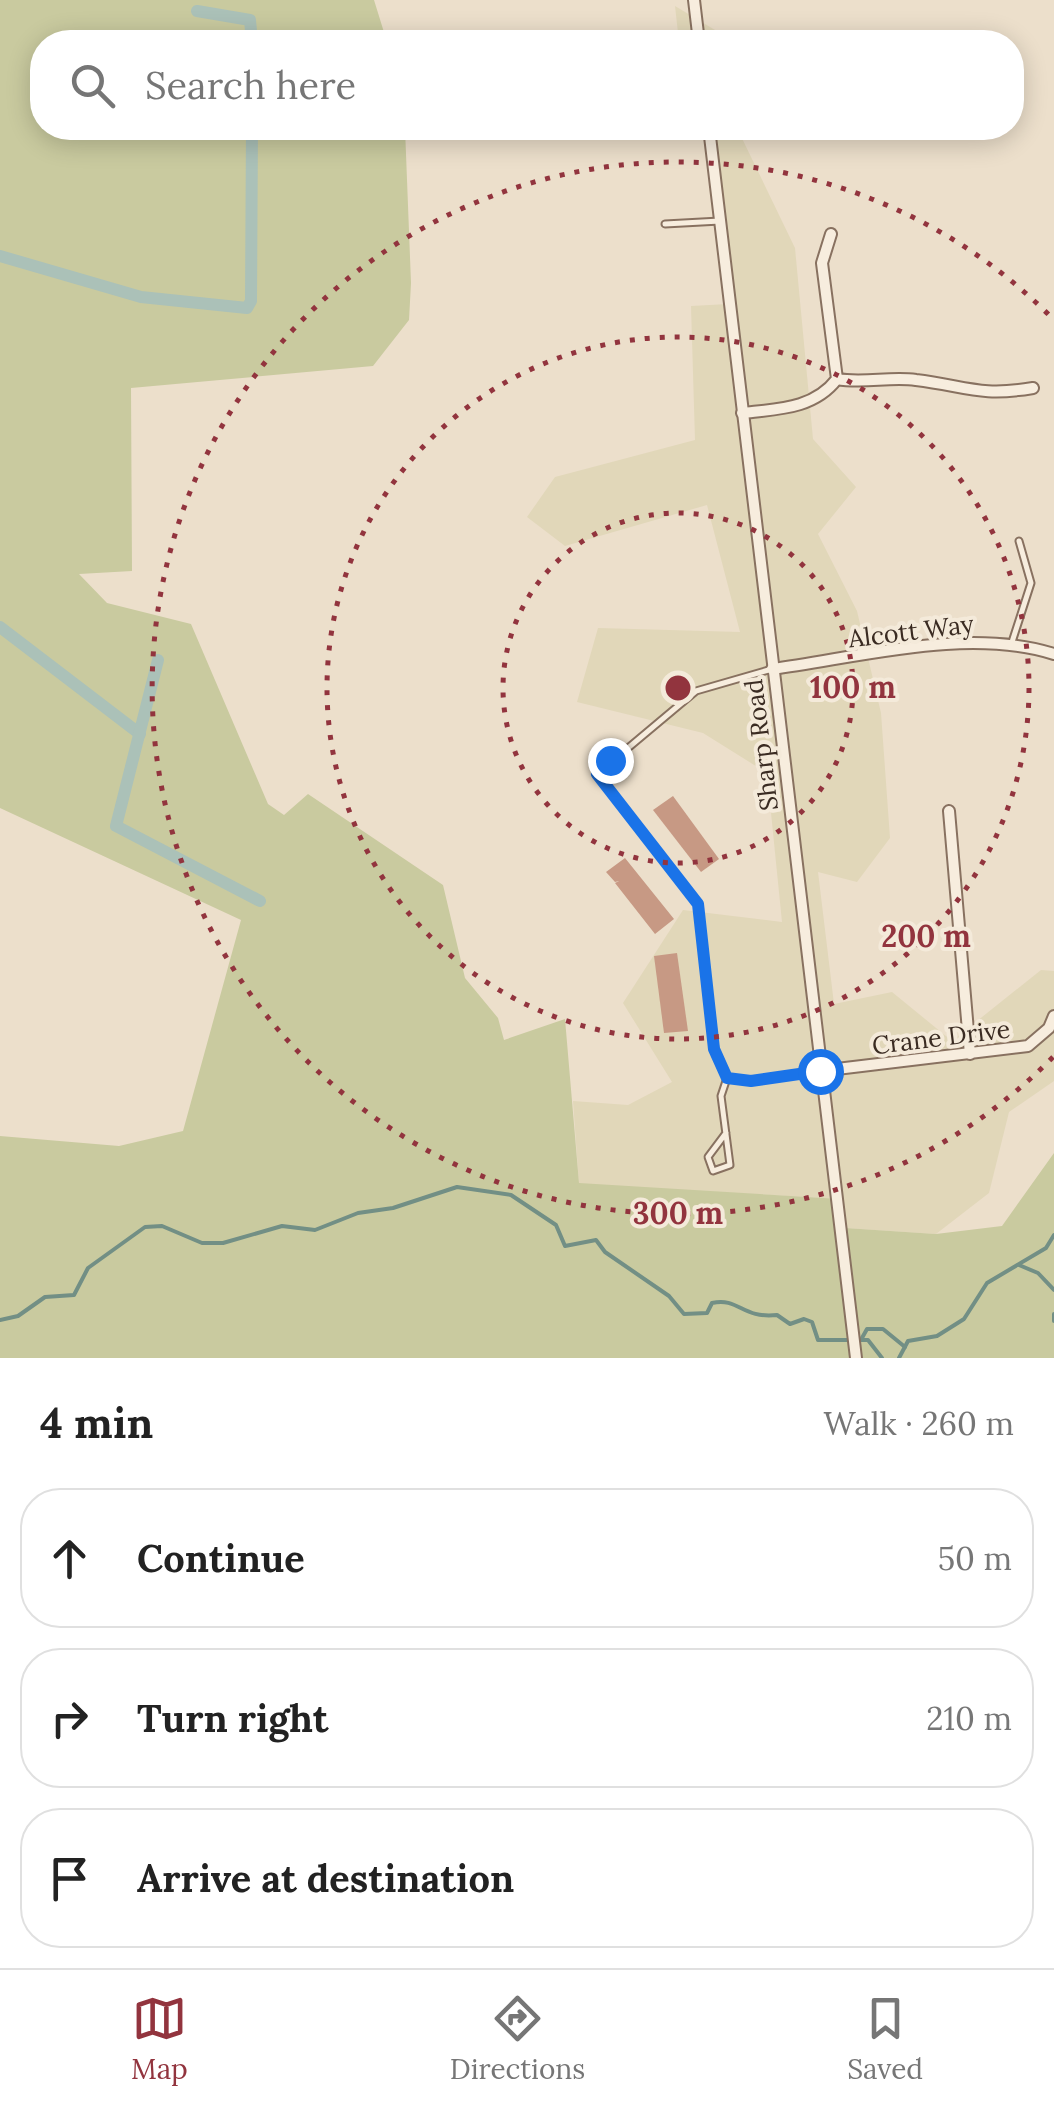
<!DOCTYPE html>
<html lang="en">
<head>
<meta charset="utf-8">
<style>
	:root { --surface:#fff; --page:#f6f6f6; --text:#222; --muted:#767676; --line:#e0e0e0; --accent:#92343e }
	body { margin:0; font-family:Lora,serif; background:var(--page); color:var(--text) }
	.stop { position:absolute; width:30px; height:30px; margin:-22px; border:8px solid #1a73e8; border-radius:50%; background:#fff }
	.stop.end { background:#1a73e8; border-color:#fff; box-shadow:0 2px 10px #0008 }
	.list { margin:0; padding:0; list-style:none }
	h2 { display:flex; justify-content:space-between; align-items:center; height:130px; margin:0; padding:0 40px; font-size:42px }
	h2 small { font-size:32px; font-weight:400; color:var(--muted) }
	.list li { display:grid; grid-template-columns:65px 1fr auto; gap:30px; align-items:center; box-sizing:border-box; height:140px; margin:0 20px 20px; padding:0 20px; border:2px solid var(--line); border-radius:40px }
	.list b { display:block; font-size:38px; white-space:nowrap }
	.list em { font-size:32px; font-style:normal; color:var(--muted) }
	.icon { flex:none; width:55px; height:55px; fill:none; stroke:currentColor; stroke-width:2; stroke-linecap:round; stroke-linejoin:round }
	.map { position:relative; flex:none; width:1054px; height:1358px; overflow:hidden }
	.search { position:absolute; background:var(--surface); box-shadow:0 5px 25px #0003; left:30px; right:30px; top:30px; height:110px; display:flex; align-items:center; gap:25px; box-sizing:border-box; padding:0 35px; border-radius:40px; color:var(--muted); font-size:38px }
	.sheet { height:610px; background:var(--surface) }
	nav { display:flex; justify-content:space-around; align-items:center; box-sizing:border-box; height:140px; border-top:2px solid var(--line); background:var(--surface); font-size:28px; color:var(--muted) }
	nav a { display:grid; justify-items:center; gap:5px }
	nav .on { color:var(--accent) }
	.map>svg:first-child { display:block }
	.farmland { fill:#e1d7b9 }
	.green { fill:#c9ca9f }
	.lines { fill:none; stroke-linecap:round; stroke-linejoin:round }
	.stream { stroke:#728f85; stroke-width:4 }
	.canal { stroke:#abc1b8; stroke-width:12 }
	.building { fill:#c79984 }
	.lane-casing { stroke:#887160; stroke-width:9 }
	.street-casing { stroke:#887160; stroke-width:14 }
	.lane { stroke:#f7edde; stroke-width:5 }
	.street { stroke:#f7edde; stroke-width:10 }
	.route { stroke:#1a73e8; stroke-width:12 }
	.ring { fill:none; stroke:#92343e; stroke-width:5; stroke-dasharray:5 10 }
	.labels { text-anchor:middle; stroke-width:8; stroke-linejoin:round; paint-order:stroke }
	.street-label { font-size:25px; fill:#3a2b22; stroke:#f4eada }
	.centre { fill:#92343e; stroke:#f4eada; stroke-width:5 }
	.ring-label { font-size:30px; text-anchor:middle; font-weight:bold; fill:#92343e; stroke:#f4eada; stroke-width:8; stroke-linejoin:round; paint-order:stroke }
</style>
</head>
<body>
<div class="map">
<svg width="1054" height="1358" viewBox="0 0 1054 1358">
	<rect width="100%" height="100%" fill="#ecdfcb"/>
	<g class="farmland">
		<path d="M675 6 725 36 726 42H679Z"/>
		<path d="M709 128H737L795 248 813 439 856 487 818 534 857 611 881 713 890 838 857 882 818 872 834 1004 892 992 952 1041 1041 970 1054 971V1081L1009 1112 989 1193 936 1234 844 1228 839 1199 579 1184 573 1101 628 1105 672 1082 623 1003 683 910 782 922 767 773 703 733 577 702 598 628 740 632 707 505 565 546 527 517 555 477 695 440 691 306 728 304Z"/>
	</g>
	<path class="green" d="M0 0H374L387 42H42V128H405L411 283 409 320 373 366 131 388 132 571 79 574 107 603 191 624 268 804 284 815 308 794 443 885 465 978 498 1018 504 1040 565 1019 579 1183 840 1199 845 1228 936 1234 1002 1226 1054 1153V1358H0V1136L119 1146 183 1131 241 920 0 808Z"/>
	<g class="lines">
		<g class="stream">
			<path d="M1019 1265 1038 1273 1054 1290"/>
			<path d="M1054 1314V1321"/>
			<path d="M0 1320 18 1316 45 1297 74 1295 88 1268 145 1227 162 1226 202 1243H223L282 1226 315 1230 358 1213 393 1208 457 1187 511 1195 556 1225 565 1246 596 1240 605 1252 669 1296 684 1314 707 1313 712 1303C739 1297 742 1319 777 1315L790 1324 804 1319 812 1322 818 1340H868L882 1358"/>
			<path d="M862 1338 867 1329H883L905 1347"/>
			<path d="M899 1358 908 1341 937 1336 964 1319 987 1283 1046 1248 1054 1235"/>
		</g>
		<g class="canal">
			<path d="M197 11 250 20 252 42"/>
			<path d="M0 256 141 297 247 308 251 301 252 128"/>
			<path d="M0 627 140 734"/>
			<path d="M158 660 116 826 260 901"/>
		</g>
	</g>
	<g class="building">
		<path d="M673 796 719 859 701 872 653 810Z"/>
		<path d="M625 858 674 919 655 934 615 883 619 881 615 882 606 872Z"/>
		<path d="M677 953 688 1031 664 1033 654 956Z"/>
	</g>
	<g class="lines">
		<g class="lane-casing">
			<g id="lane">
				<path d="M665 224 720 221"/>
				<path d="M1012 642 1031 583 1019 541"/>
				<path d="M772 669 696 691 597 774 698 904 715 1049 727 1078 751 1081 820 1071"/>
				<path d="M726 1133 708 1157 713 1171 730 1165 721 1096 727 1078"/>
			</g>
		</g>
		<g class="street-casing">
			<g id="street">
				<path d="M694 0 699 42"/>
				<path d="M709 128 856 1358"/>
				<path d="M837 379C864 384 890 376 916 380 966 386 979 397 1033 388"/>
				<path d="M742 413C778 409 814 409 837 379L822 263 831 234"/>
				<path d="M772 669C861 657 968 627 1054 654"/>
				<path d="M949 811 970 1054"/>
				<path d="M820 1071 1028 1046 1049 1028 1054 1016"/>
			</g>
		</g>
		<use href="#lane" class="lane"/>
		<use href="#street" class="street"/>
	</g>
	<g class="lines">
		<path class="route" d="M610 760 597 774 698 904 714 1049 727 1078 751 1081 820 1071"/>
	</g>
	<g class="ring">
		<circle cx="678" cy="688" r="175"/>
		<circle cx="678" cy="688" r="351"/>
		<path d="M1053 1057A526 526 0 1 1 1053 319"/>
	</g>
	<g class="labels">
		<g class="street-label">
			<text transform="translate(911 631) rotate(-7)" y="9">Alcott Way</text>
			<text transform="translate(761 745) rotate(-97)" y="9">Sharp Road</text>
			<text transform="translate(941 1037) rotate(-7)" y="9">Crane Drive</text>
		</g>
	</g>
	<circle cx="678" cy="688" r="15" class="centre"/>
	<g class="ring-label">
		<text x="853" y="698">100 m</text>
		<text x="926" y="947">200 m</text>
		<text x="678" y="1224">300 m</text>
	</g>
</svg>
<div class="stop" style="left:820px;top:1071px"></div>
<div class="stop end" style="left:610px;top:760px"></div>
<div class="search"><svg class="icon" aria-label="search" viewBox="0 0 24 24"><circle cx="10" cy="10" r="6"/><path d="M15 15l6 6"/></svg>Search here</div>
</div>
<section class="sheet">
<h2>4 min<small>Walk · 260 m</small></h2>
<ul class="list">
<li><svg class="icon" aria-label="ahead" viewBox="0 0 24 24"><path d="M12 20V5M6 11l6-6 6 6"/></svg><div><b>Continue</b></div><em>50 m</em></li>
<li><svg class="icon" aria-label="right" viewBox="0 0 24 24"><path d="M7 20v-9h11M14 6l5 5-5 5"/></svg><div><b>Turn right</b></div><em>210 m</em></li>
<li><svg class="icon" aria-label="arrive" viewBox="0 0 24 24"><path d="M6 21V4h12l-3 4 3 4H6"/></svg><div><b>Arrive at destination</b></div></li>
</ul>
</section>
<nav>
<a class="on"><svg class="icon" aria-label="map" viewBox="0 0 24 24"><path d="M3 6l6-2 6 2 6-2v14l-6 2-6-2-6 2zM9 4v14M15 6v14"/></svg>Map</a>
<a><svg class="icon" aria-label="directions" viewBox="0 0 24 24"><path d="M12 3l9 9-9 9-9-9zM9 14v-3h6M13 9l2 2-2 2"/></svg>Directions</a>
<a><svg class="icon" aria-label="saved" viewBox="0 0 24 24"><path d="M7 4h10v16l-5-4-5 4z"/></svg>Saved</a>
</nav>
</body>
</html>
